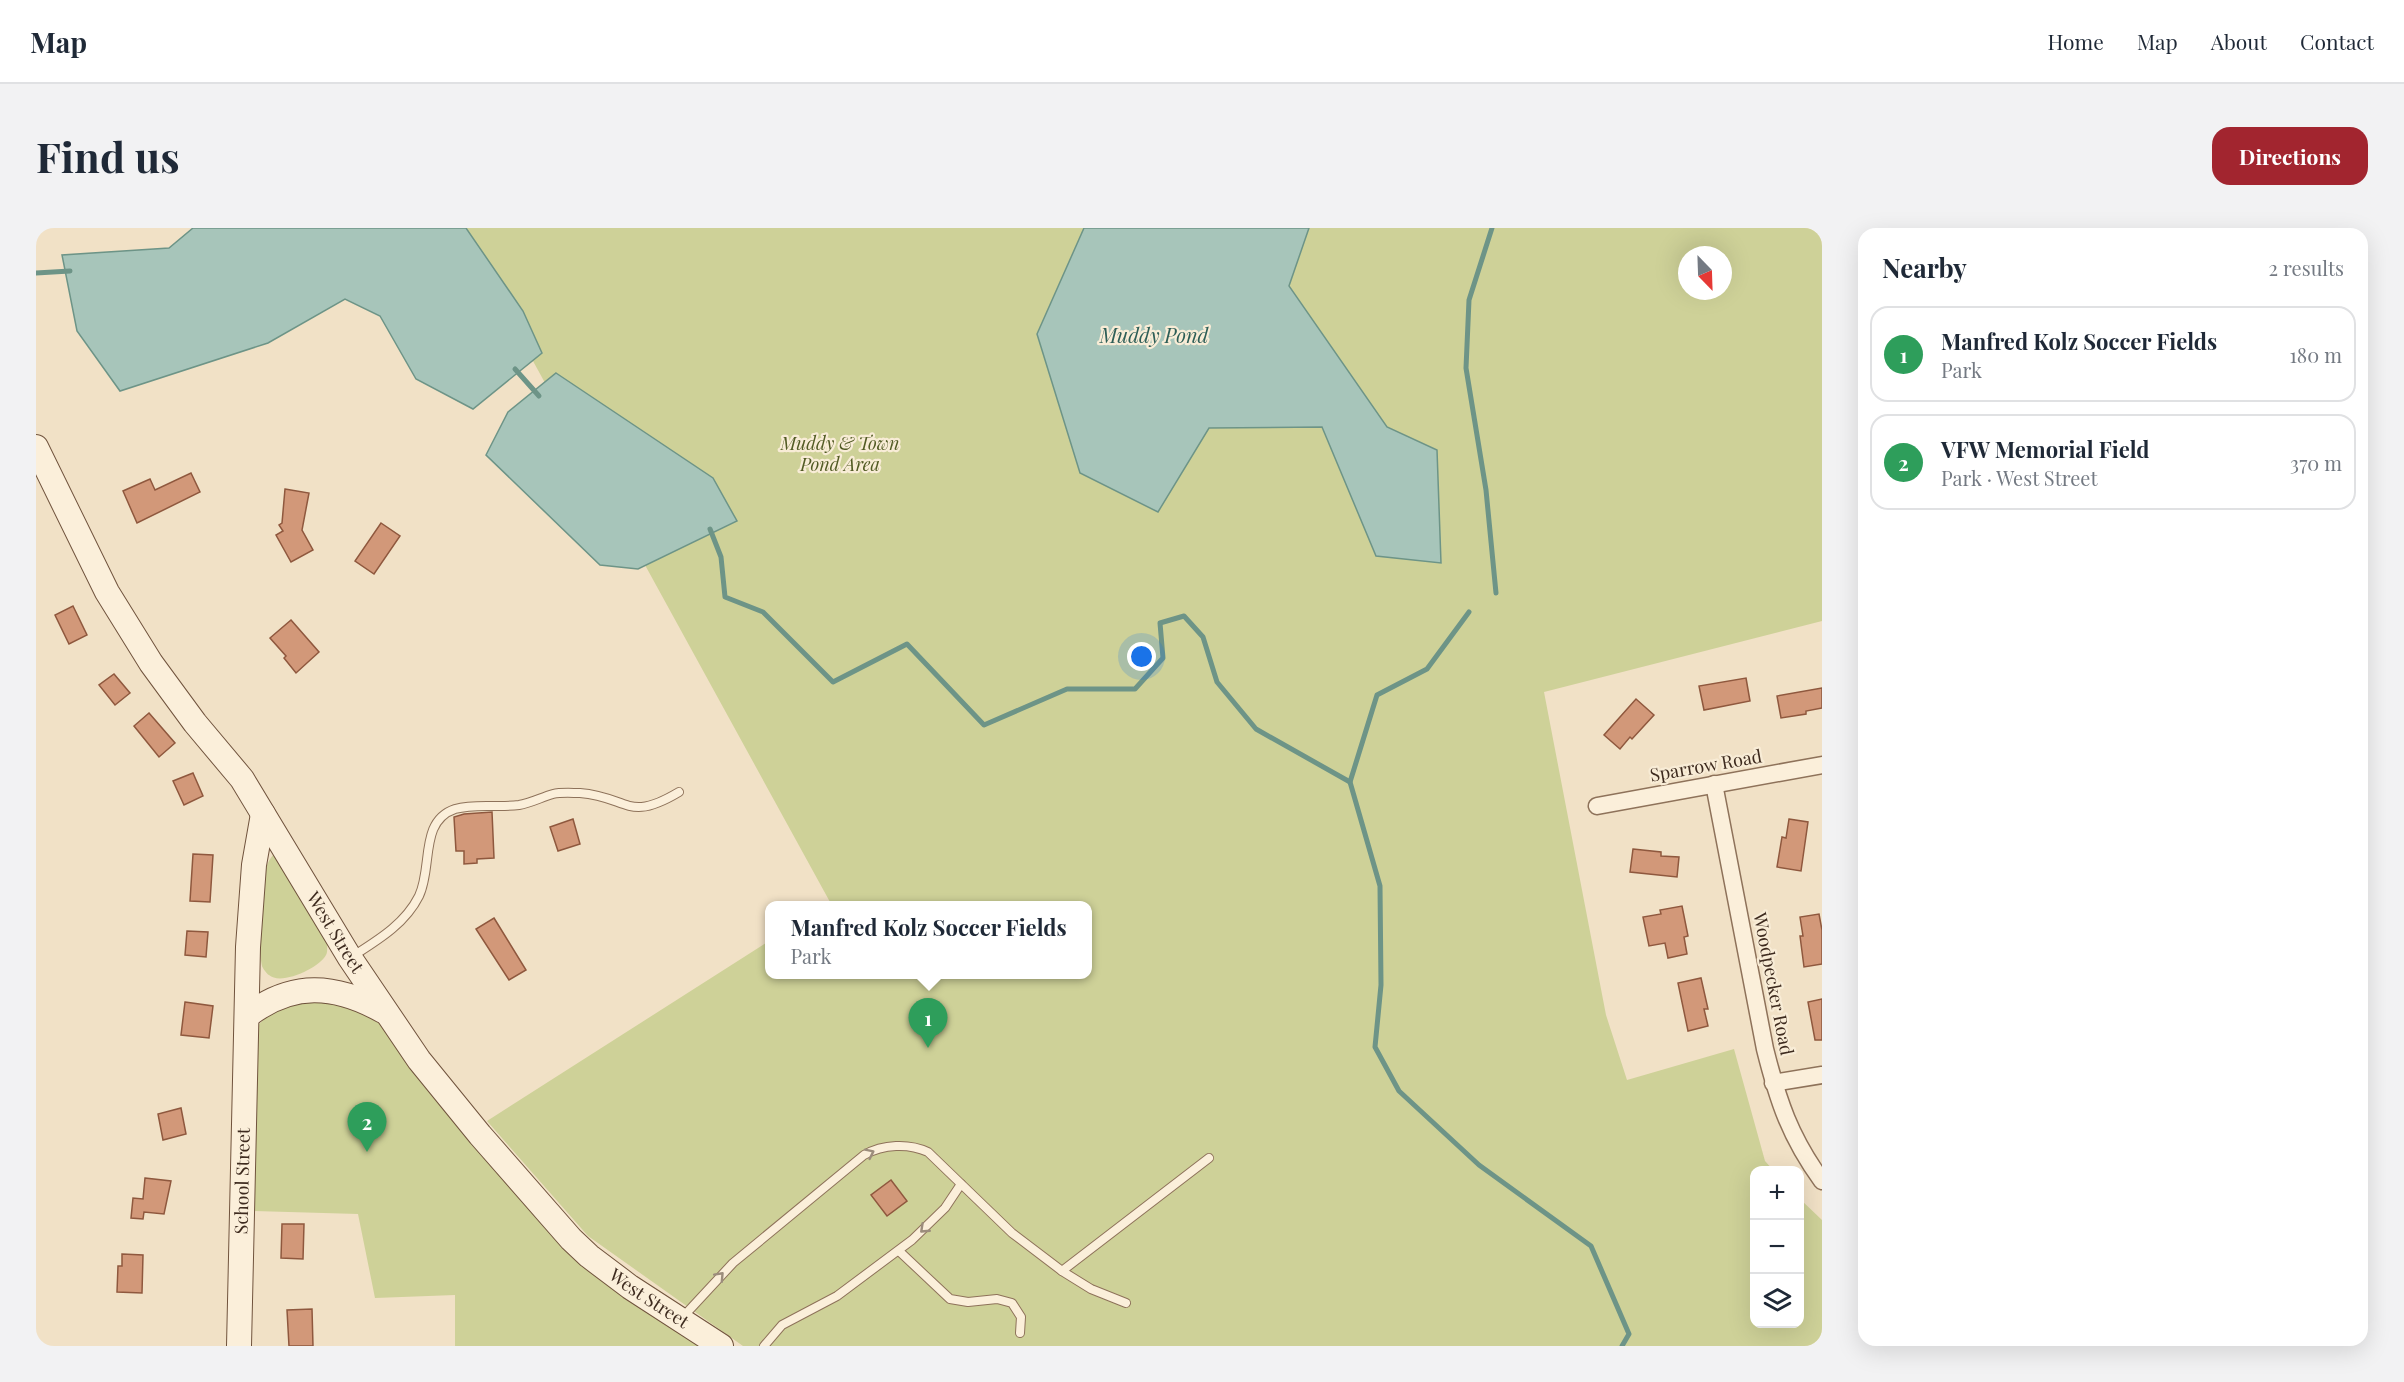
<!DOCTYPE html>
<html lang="en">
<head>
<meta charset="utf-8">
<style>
	:root { --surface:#fff; --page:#f2f2f3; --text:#1f2937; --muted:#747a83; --line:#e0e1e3; --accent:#a2252f }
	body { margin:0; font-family:"Playfair Display",serif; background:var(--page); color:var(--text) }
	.controls { position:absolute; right:18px; bottom:18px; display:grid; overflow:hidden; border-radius:12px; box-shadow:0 6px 24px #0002 }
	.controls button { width:54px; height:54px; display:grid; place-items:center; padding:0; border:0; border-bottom:2px solid var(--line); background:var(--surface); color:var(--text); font:30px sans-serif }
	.compass { position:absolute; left:1642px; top:18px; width:54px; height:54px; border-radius:50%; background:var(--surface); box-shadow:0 6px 24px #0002; rotate:157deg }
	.you { position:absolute; left:1106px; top:429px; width:21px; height:21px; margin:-15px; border:4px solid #fff; border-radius:50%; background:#1a73e8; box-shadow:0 0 0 9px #1a73e833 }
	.badge { display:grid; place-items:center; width:39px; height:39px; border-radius:50%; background:var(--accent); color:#fff; font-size:20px; font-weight:700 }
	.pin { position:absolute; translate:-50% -50px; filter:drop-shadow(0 2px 3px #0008) }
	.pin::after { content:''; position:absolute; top:32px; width:21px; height:18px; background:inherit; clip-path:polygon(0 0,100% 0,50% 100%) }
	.popup { position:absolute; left:729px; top:673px; width:327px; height:78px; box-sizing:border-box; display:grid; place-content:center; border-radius:12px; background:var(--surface); filter:drop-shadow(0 2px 4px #0005); font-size:20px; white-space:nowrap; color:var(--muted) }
	.popup b { font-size:22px; color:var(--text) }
	.popup::after { content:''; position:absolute; left:50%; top:100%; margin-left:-12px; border:12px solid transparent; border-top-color:var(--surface) }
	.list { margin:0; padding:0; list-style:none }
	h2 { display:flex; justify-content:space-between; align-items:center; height:78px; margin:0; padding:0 24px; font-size:26px }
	h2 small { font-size:20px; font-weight:400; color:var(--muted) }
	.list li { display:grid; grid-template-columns:39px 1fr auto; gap:18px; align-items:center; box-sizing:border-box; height:96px; margin:0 12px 12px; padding:0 12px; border:2px solid var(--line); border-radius:18px }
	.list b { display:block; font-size:22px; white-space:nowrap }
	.list p { margin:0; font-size:20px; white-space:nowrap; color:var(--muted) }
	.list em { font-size:20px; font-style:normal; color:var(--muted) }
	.icon { flex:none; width:33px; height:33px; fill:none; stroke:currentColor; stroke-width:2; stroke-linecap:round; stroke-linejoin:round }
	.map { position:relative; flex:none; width:1786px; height:1118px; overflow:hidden; border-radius:18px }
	header { display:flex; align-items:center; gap:36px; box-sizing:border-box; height:84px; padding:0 30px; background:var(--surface); border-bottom:2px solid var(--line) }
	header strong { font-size:28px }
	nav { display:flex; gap:33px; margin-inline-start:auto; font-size:21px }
	.intro { display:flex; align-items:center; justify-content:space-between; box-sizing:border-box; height:144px; padding:0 36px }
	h1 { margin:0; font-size:42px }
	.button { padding:15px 27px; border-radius:18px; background:var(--accent); color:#fff; font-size:21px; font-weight:700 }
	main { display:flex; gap:36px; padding:0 36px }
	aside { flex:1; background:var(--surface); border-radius:18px; box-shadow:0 6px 24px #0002 }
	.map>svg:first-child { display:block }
	.green { fill:#ced198; fill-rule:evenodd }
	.water { fill:#a7c5ba; stroke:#6d9487; stroke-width:1.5 }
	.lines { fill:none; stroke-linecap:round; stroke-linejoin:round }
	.stream { stroke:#6d9487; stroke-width:5 }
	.building { fill:#d29879; stroke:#8f583e; stroke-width:1.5 }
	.lane-casing { stroke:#8e725a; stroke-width:10 }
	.street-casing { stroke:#8e725a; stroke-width:19 }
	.secondary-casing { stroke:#70533d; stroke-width:26 }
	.lane { stroke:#fbefda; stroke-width:8 }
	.street { stroke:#fbefda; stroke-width:16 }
	.secondary { stroke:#fbefda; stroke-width:24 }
	.oneway { stroke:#9c8d7c }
	.labels { text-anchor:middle; stroke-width:4.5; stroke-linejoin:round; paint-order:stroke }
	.park-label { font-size:18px; font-style:italic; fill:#525b24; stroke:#f8ecd6 }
	.street-label { font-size:18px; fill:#3e2b1f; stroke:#f8ecd6 }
	.water-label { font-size:20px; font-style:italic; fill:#2d5e57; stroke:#f8ecd6 }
</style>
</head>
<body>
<header>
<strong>Map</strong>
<nav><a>Home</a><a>Map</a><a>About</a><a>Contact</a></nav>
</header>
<div class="intro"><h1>Find us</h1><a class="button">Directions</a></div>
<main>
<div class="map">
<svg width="1786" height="1118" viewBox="0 0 1786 1118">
	<rect width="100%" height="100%" fill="#f1e1c6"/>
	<g class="green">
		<path d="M424 0H1048L1001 106 1122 284 1173 199H1287L1340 328 1401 222 1351 199 1253 58 1273 0H1786V393L1508 464 1570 787 1591 852 1698 821 1729 933 1737 942H1718V1096H1764V971L1786 992V1118H707L552 1008 451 893 733 713V746H1051V678L789 677 794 674ZM1651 27H1687V63H1651Z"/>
		<path d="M237 627H243L291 714C291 718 292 724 290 727 283 740 245 758 233 747 232 747 228 742 227 740 221 728 225 648 232 635 233 632 235 630 237 627Z"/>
		<path d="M272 769 338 787 428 900 669 1118H419V1067L339 1070 322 986 214 983 219 801 234 784Z"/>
	</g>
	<g class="water">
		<path d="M157 0H430L487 83 506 125 437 181 380 151 344 88 309 71 232 115 84 163 41 103 26 27 133 20Z"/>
		<path d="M1048 0H1273L1253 58 1351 199 1401 222 1405 335 1340 328 1286 199 1173 200 1122 284 1044 245 1001 106Z"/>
		<path d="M520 145 677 250 701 293 602 341 564 337 450 227 472 184Z"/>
	</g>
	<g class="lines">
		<g class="stream">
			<path d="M1456 0 1433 72 1430 140 1450 262 1460 365"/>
			<path d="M0 45 34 43"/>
			<path d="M479 141 503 168"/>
			<path d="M674 301 685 329 689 369 727 384 797 454 871 416 948 497 1031 461H1099L1127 430 1124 395 1148 388 1167 409 1181 454 1220 501 1314 554"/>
			<path d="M1433 384 1391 441 1341 467 1314 554 1344 658 1345 757 1339 819 1363 863 1443 937 1555 1018 1593 1106 1586 1118"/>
		</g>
	</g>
	<g class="building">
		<path d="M155 245 164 264 101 295 87 263 114 251 119 262Z"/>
		<path d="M249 261 273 265 266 302 277 322 255 334 240 307 247 303 243 297 246 295Z"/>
		<path d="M345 295 364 308 338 346 319 333Z"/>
		<path d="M37 378 51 407 33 416 19 387Z"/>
		<path d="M255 392 283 424 260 445 248 430 250 428 234 410Z"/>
		<path d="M78 446 94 465 79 477 63 457Z"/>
		<path d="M1710 450 1714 473 1668 482 1663 458Z"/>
		<path d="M1786 460V480L1770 483V486L1745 490 1741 468Z"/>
		<path d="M1600 471 1618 487 1596 511 1594 509 1584 521 1568 507Z"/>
		<path d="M113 485 139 515 123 529 98 498Z"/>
		<path d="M157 545 167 568 148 577 137 553Z"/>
		<path d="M456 584 458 630 441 631V635L428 636V623H420L418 589 428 586Z"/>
		<path d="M537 591 544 616 522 623 514 599Z"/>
		<path d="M1753 591 1772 594 1765 643 1741 639 1746 609 1750 610Z"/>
		<path d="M1597 621 1625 624V628L1643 629 1641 649 1594 644Z"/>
		<path d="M157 626 177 627 174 674 154 673Z"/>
		<path d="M1646 678 1652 708 1648 709 1651 726 1632 730 1629 715 1613 718 1607 689 1625 686 1624 682Z"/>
		<path d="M1783 686 1786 702V736L1768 739 1764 708H1767L1764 689Z"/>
		<path d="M458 690 490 742 473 752 440 701Z"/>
		<path d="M151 703 172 704 170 729 149 727Z"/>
		<path d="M1665 750 1672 781H1668L1672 798 1652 803 1642 755Z"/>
		<path d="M1786 771V812H1779L1772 774Z"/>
		<path d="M149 774 177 778 173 810 145 807Z"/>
		<path d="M145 880 150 906 127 912 122 886Z"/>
		<path d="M109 950 135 953 128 986 108 984 107 991 95 990 97 970 107 971Z"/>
		<path d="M855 952 871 973 851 988 835 967Z"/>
		<path d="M246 996H268L267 1031 245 1030Z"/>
		<path d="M86 1026 107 1027 106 1065 81 1064 82 1038H86Z"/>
		<path d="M276 1081 277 1118H253L251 1082Z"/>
	</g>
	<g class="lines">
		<g class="lane-casing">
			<g id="lane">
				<path d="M317 728C342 712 369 696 383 668 397 639 383 593 419 581 440 575 462 580 483 577 495 575 506 569 517 566 525 564 536 565 544 565 593 569 591 595 643 564"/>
				<path d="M863 1023 914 1071 932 1074 961 1071 976 1075 985 1089 984 1105"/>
				<path d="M1026 1043 1055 1061 1090 1075"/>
				<path d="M645 1091 697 1035 828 927C847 916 873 915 892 924L976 1005 1026 1043 1173 930"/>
				<path d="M728 1118 746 1097 801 1068 876 1012 909 980 925 956"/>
			</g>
		</g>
		<g class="street-casing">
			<g id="street">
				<path d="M1678 556 1729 821C1742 873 1754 909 1786 953"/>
				<path d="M1561 578 1786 537"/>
				<path d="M1737 855 1786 847"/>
			</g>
		</g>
		<g class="secondary-casing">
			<g id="secondary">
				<path id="s1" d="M0 219 71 364 115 435 159 495 206 551 314 730 383 832 444 907 535 1011 553 1028 594 1059 685 1118"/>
				<path d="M211 788C256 753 299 756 347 783"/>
				<path id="s2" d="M203 1118 212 719 218 637 227 586"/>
			</g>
		</g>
		<use href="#lane" class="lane"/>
		<use href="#street" class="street"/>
		<use href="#secondary" class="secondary"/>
	</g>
	<defs><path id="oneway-chevron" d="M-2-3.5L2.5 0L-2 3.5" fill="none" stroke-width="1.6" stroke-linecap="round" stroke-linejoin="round" transform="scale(1.5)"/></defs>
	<g class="oneway">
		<use href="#oneway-chevron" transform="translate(834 925) rotate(-26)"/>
		<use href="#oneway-chevron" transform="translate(888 1001) rotate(137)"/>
		<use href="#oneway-chevron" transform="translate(684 1048) rotate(-47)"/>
	</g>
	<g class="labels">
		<g class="park-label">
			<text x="804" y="222">Muddy &amp; Town<tspan x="804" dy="21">Pond Area</tspan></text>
		</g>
		<g class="street-label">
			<text transform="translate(1670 538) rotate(-10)" y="6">Sparrow Road</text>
			<text dy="6" stroke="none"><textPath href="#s1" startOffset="572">West Street</textPath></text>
			<text transform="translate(1737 756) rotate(79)" y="6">Woodpecker Road</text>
			<text dy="6" stroke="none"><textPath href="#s2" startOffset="165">School Street</textPath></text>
			<text dy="6" stroke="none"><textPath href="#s1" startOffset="1058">West Street</textPath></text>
		</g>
		<g class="water-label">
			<text x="1118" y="115">Muddy Pond</text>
		</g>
	</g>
</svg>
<div class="controls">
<button>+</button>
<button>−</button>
<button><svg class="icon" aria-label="layers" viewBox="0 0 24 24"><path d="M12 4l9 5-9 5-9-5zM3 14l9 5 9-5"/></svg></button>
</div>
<svg class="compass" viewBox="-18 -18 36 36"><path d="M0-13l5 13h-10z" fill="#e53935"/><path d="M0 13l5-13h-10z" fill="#747a83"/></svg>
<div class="you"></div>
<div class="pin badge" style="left:892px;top:820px;background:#2e9e5b">1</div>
<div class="popup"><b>Manfred Kolz Soccer Fields</b>Park</div>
<div class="pin badge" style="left:331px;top:924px;background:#2e9e5b">2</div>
</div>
<aside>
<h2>Nearby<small>2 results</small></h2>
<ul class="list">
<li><span class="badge" style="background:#2e9e5b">1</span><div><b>Manfred Kolz Soccer Fields</b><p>Park</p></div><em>180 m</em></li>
<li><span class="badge" style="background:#2e9e5b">2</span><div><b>VFW Memorial Field</b><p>Park · West Street</p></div><em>370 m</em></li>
</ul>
</aside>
</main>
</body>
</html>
